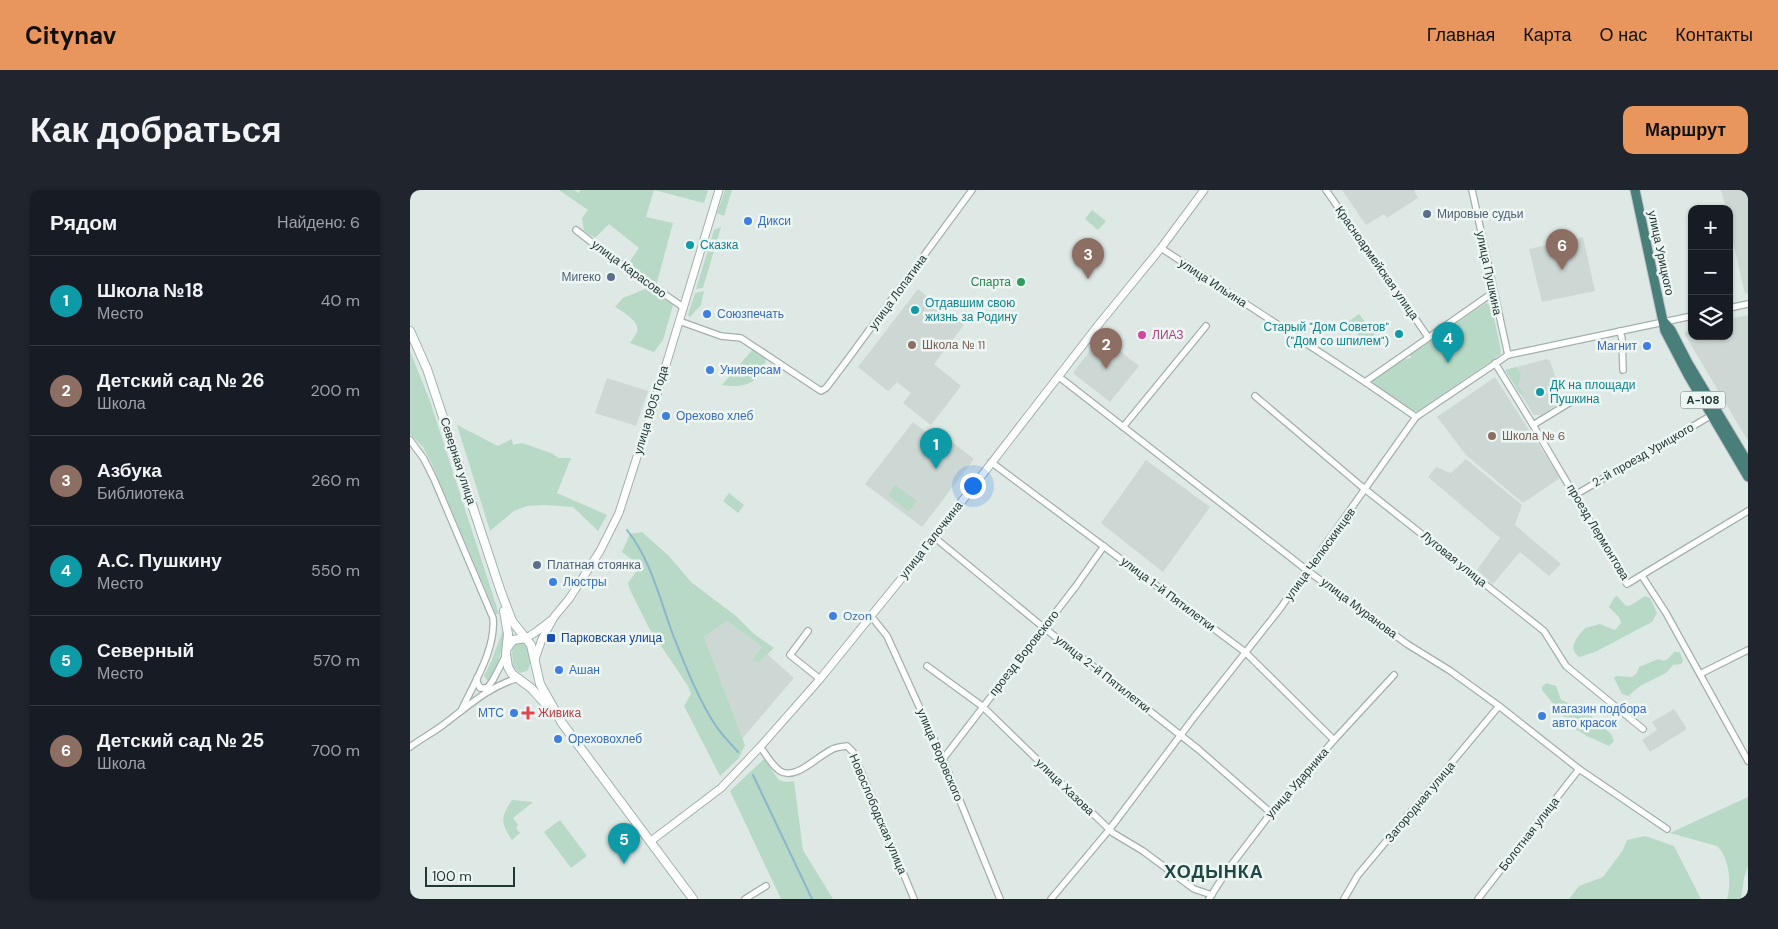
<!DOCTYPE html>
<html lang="ru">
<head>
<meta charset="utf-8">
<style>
	:root { --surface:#171b24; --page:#20242c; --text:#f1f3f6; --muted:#9ea1a6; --line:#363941; --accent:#e8965d }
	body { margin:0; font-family:"DM Sans",sans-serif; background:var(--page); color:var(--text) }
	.controls { position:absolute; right:15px; top:15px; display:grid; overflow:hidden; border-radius:10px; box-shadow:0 1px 4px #0004 }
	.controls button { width:45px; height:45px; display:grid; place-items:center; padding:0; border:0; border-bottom:1px solid var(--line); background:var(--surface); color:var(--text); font:25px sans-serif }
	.scale { position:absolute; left:15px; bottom:12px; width:90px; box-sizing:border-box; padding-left:5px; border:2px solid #213735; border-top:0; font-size:14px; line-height:18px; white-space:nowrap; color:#213735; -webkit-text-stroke:4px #eef6f3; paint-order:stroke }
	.you { position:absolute; left:562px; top:295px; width:18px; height:18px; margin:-12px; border:4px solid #fff; border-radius:50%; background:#1a73e8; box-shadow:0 0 0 8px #1a73e833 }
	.badge { display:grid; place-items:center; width:32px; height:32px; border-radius:50%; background:var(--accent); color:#fff; font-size:16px; font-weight:700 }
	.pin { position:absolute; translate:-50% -41px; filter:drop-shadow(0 1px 2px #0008) }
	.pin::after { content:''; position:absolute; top:26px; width:18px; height:15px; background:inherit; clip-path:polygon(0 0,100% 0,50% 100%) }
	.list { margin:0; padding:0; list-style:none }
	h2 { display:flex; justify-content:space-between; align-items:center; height:65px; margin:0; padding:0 20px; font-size:21px }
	h2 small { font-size:16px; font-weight:400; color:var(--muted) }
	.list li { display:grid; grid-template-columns:32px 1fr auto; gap:15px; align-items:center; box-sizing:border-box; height:90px; padding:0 20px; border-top:1px solid var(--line) }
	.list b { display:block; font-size:19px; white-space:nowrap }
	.list p { margin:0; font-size:16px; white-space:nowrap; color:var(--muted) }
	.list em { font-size:16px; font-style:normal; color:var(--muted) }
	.icon { flex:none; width:28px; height:28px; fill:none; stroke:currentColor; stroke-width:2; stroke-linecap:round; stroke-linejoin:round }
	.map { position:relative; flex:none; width:1338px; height:709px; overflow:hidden; border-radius:10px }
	header { display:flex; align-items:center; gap:30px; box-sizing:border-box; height:70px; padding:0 25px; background:var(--accent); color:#111 }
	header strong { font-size:24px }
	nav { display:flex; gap:28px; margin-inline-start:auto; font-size:18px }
	.intro { display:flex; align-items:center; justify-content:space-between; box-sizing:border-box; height:120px; padding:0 30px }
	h1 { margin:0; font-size:35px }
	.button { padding:12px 22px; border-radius:10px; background:var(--accent); color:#111; font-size:18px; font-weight:700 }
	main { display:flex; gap:30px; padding:0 30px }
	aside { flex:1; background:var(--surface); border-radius:10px; box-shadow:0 1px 4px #0004 }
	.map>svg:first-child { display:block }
	.built { fill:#cdd8d5 }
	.green { fill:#b8d9c6 }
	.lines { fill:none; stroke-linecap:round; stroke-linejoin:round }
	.stream { stroke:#89b6cb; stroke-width:2 }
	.minor-casing { stroke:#a2b0ad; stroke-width:8 }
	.tertiary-casing { stroke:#a2b0ad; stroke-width:9 }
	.secondary-casing { stroke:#9eb3af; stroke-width:10 }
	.trunk-casing { stroke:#bcc3c2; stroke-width:11 }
	.minor { stroke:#fff; stroke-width:5.5 }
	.tertiary { stroke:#fff; stroke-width:7 }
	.secondary { stroke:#fff; stroke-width:8 }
	.trunk { stroke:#4a7e7a; stroke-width:9 }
	.service-dot { fill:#5c6f8a; stroke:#eef6f3; stroke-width:2 }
	.shop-dot { fill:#3f7fe0; stroke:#eef6f3; stroke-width:2 }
	.culture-dot { fill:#0f9aa8; stroke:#eef6f3; stroke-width:2 }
	.leisure-dot { fill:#2e9e5b; stroke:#eef6f3; stroke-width:2 }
	.hotel-dot { fill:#d1479c; stroke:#eef6f3; stroke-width:2 }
	.education-dot { fill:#8d6e63; stroke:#eef6f3; stroke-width:2 }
	.transit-dot { fill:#1a4fb4; stroke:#eef6f3; stroke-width:2 }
	.health-dot { fill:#e0444e; stroke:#eef6f3; stroke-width:2 }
	.labels { text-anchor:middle; stroke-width:5; stroke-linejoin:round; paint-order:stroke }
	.shield { fill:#eef6f3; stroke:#5e706e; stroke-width:1 }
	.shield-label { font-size:11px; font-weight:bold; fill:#213735 }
	.service-label { font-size:12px; fill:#4e5e75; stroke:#eef6f3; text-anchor:start }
	.shop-label { font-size:12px; fill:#366cbe; stroke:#eef6f3; text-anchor:start }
	.culture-label { font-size:12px; fill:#0d838f; stroke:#eef6f3; text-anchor:start }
	.street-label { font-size:12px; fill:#213735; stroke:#eef6f3 }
	.leisure-label { font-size:12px; fill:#27864d; stroke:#eef6f3; text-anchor:end }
	.hotel-label { font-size:12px; fill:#b23c85; stroke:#eef6f3; text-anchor:start }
	.education-label { font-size:12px; fill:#785e54; stroke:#eef6f3; text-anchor:start }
	.transit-label { font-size:12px; fill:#164399; stroke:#eef6f3; text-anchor:start }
	.health-label { font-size:12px; fill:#be3a42; stroke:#eef6f3; text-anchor:start }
	.district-label { font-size:18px; font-weight:bold; letter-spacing:1px; fill:#1f4744; stroke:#eef6f3 }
</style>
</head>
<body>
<header>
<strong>Citynav</strong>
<nav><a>Главная</a><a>Карта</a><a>О нас</a><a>Контакты</a></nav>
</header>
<div class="intro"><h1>Как добраться</h1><a class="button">Маршрут</a></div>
<main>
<aside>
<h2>Рядом<small>Найдено: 6</small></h2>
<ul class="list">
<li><span class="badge" style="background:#0f9aa8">1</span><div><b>Школа №18</b><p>Место</p></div><em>40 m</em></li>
<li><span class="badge" style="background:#8d6e63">2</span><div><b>Детский сад № 26</b><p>Школа</p></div><em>200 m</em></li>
<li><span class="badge" style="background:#8d6e63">3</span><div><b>Азбука</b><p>Библиотека</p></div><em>260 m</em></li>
<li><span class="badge" style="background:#0f9aa8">4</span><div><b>А.С. Пушкину</b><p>Место</p></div><em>550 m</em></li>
<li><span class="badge" style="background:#0f9aa8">5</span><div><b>Северный</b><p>Место</p></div><em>570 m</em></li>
<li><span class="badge" style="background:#8d6e63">6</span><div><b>Детский сад № 25</b><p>Школа</p></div><em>700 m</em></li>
</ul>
</aside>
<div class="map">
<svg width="1338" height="709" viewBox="0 0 1338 709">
	<rect width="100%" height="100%" fill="#dee9e6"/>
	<g class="built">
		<path d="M932 0H1004L1008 8 977 28 974 24 956 35Z"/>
		<path d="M1311 0H1338V103L1335 104 1319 34V19H1316Z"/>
		<path d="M1173 47 1185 101 1132 112 1119 59Z"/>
		<path d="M508 99 554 135 524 174 551 196 521 235 493 213 501 203 487 192 478 201 448 177Z"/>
		<path d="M1338 125V251L1274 143 1282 138V146H1319V129Z"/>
		<path d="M691 146 729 176 700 212 663 183Z"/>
		<path d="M1137 169 1140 171 1153 210 1132 225H1124L1095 180Z"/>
		<path d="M1085 187 1150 288 1113 313 1056 265 1027 227Z"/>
		<path d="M197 188 238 201 226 236 185 223Z"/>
		<path d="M503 232 532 254 537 248 564 269 512 337 455 294Z"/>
		<path d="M1056 269 1112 315 1105 335 1151 374 1139 386 1110 362 1083 394 1067 380 1090 348 1018 287 1026 277 1041 283Z"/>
		<path d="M736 270 800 317 753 382 691 333Z"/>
		<path d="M317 431 352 457 342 470 348 473 357 464 384 488 332 549 294 447Z"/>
		<path d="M1264 519 1277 539 1240 562 1232 550 1247 540 1242 532Z"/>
	</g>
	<g class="green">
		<path d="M149 0H164L169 3 170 0H298L294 13 244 0 236 27 263 33 246 96 218 74 229 58 199 34 185 48 174 41 172 28 178 20Z"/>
		<path d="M315 0H322L314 26 307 23Z"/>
		<path d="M682 20 696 31 688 40 675 29Z"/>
		<path d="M311 37 293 98 286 99 304 40Z"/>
		<path d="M238 98 263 115 253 150 244 162 220 153C222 150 226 145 227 142 230 131 213 122 205 117L213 108Z"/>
		<path d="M294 101 291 115 280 127 278 125 285 103Z"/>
		<path d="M1076 113 1080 114 1082 118 1091 161 1090 165 1008 221H1003L964 195 962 192 964 188C977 179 987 170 1001 168L1000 165Z"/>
		<path d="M949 124 965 145 954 153 938 132Z"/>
		<path d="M343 159 356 167C354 192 334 199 312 195Z"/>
		<path d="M0 161 20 211 89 424H86L22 274 13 257 0 244Z"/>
		<path d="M1106 177 1111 185 1108 196 1114 204H1110L1095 180Z"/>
		<path d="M47 235 88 256 102 249 103 255 112 253 141 263 149 268H161L147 303 197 325 188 341 163 317 135 315 117 316 104 321 80 341Z"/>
		<path d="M485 295 507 311 499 322 478 305Z"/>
		<path d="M319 303 334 315 328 323 313 311Z"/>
		<path d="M232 342 259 366 281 392 326 426 344 444 364 458 348 473 342 470 352 457 317 431 294 447 335 555 329 568 310 586 274 516 281 504 278 496 239 438 220 400 218 393 230 376 212 362 220 344Z"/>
		<path d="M1207 406 1216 416 1221 415 1235 406 1240 408 1247 423 1242 432 1187 461 1170 467C1156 459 1168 446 1175 438L1190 434 1205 440 1211 433 1209 427 1199 417 1204 408Z"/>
		<path d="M93 440H95C93 459 88 476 79 493L74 486 81 472Z"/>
		<path d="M112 452C121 457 123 472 117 481L110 483 103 477 102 459 106 453Z"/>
		<path d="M1264 462H1270L1273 471 1271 474 1263 475 1256 483 1230 496 1218 506 1212 504 1204 488 1206 486 1222 487 1227 483 1229 477 1248 469 1254 471 1259 468Z"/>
		<path d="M1136 493 1146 496 1151 510 1173 519 1201 544 1204 551 1199 556 1177 546 1162 537 1132 500V497Z"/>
		<path d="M354 569 369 590 376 592 384 591 393 660 423 709H371L320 601Z"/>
		<path d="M1338 607V676L1334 688 1331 709H1317C1322 694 1319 667 1307 656L1260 643Z"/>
		<path d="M102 610 123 612 103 628 108 635 106 638 110 643 102 650C90 633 91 626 102 610Z"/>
		<path d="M150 630 177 666 161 678 134 642Z"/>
		<path d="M1235 646 1264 656 1291 709H1159L1169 696 1193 687 1213 660 1217 650Z"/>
	</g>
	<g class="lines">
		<g class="stream">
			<path d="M217 340C241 370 250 410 263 445 275 475 288 509 306 536 312 545 321 554 328 562"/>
			<path d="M343 585 402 709"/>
		</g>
		<g class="minor-casing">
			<g id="minor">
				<path d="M916 0 1018 147"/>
				<path d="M1062 0 1098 165"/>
				<path d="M166 40 199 66 273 117"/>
				<path d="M751 58 955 192 1006 227"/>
				<path d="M1319 118 1338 114"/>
				<path d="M269 131 311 146 331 148 411 201 416 198 435 173 562 0"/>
				<path d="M1210 141 1212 149 1213 180"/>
				<path d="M1085 173 1123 235 1217 394 1338 321"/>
				<path d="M648 186 898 381 997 454 1039 480 1089 516 1169 579 1257 639"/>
				<path d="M955 192 1078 106 1083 104"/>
				<path d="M845 206 951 296 1134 441 1156 476 1233 539"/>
				<path d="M1123 235 1159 213"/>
				<path d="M713 237 796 136"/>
				<path d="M0 250 14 269 24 289 83 428C86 459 64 493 51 521"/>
				<path d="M581 272 835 462 924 550"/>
				<path d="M1165 305 1302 225"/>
				<path d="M524 347 633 437 788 559 861 623"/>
				<path d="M1232 386 1256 423 1338 571"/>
				<path d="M461 426 477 446 533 569 590 709"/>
				<path d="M398 441 380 465 410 489"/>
				<path d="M517 476 572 516 703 643 733 661 784 699 802 705"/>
				<path d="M1290 484 1338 460"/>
				<path d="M67 488V492L70 498H76L79 496"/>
				<path d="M76 500 83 490 96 465"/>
				<path d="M0 557C11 549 22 543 33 535 57 517 79 496 109 488"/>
				<path d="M350 557C357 565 362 576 370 581 385 591 408 566 421 560 426 557 431 557 437 556L443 562 504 709"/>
				<path d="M533 569 666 396 694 356"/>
				<path d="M335 709 356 696"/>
				<path d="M641 709 699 640 785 526 869 420 1006 227 1098 165 1282 126"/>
				<path d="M799 709 816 682 861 623 924 550 984 485"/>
				<path d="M934 709 948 685 1089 516"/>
				<path d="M1068 709 1169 579"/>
			</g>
		</g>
		<g class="tertiary-casing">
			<g id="tertiary">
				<path d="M116 448 126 442 140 431"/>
				<path d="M125 469 132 449 144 427 159 409 190 361 209 323 249 198 309 0"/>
				<path d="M241 651 311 598 350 557 410 489 508 368 689 134 751 58 794 0"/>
			</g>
		</g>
		<g class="secondary-casing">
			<g id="secondary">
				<path d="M0 141 17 179 91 402 102 431 121 455 130 494 152 533 283 709"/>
				<path d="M94 421 98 444 96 464 98 477 102 484 121 498 140 519"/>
				<path d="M97 458 103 450 116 448"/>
			</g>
		</g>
		<g class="trunk-casing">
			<g id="trunk">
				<path d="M1225 0 1255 141 1278 185 1338 287"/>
				<path d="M1254 132 1261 140 1278 173 1338 273"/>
			</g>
		</g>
		<use href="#minor" class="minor"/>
		<use href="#tertiary" class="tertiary"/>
		<use href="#secondary" class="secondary"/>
		<use href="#trunk" class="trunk"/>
	</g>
	<g class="service-dot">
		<circle cx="1017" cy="24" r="5"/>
		<circle cx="201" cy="87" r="5"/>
		<circle cx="127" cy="375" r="5"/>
	</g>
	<g class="shop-dot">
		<circle cx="338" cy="31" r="5"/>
		<circle cx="297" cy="124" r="5"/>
		<circle cx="1237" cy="156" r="5"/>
		<circle cx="300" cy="180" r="5"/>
		<circle cx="256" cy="226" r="5"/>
		<circle cx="143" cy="392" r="5"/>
		<circle cx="423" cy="426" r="5"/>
		<circle cx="149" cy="480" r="5"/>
		<circle cx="104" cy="523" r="5"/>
		<circle cx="1132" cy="526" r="5"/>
		<circle cx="148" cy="549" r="5"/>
	</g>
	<g class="culture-dot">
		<circle cx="280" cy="55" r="5"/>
		<circle cx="505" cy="120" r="5"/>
		<circle cx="989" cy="144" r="5"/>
		<circle cx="1130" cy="202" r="5"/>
	</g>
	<circle class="leisure-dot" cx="611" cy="92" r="5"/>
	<circle class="hotel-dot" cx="732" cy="145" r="5"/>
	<g class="education-dot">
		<circle cx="502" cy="155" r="5"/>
		<circle cx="1082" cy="246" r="5"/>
	</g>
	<rect class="transit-dot" x="136" y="443" width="10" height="10" rx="2.5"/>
	<path class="health-dot" d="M115.5 515.5h5v5h5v5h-5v5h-5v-5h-5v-5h5z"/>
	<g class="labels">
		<rect class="shield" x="1270.5" y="201.5" width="45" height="17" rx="4"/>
		<g class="shield-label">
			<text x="1293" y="214">А-108</text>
		</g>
		<g class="service-label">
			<text x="1027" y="28">Мировые судьи</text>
			<text x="191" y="91" text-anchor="end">Мигеко</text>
			<text x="137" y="379">Платная стоянка</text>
		</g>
		<g class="shop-label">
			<text x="348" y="35">Дикси</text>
			<text x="307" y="128">Союзпечать</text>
			<text x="1227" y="160" text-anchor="end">Магнит</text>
			<text x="310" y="184">Универсам</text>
			<text x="266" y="230">Орехово хлеб</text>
			<text x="153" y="396">Люстры</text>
			<text x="433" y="430">Ozon</text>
			<text x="159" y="484">Ашан</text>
			<text x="1142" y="523">магазин подбора<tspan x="1142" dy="14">авто красок</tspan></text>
			<text x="94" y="527" text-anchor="end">МТС</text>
			<text x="158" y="553">Ореховохлеб</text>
		</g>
		<g class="culture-label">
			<text x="290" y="59">Сказка</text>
			<text x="515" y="117">Отдавшим свою<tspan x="515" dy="14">жизнь за Родину</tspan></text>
			<text x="979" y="141" text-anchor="end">Старый "Дом Советов"<tspan x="979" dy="14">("Дом со шпилем")</tspan></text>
			<text x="1140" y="199">ДК на площади<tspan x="1140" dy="14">Пушкина</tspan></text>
		</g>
		<g class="street-label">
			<text transform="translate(1251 63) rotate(78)" y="4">улица Урицкого</text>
			<text transform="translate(967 73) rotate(55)" y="4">Красноармейская улица</text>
			<text transform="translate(219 79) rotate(36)" y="4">улица Карасово</text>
			<text transform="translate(1079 83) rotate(78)" y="4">улица Пушкина</text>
			<text transform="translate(803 93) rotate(33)" y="4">улица Ильина</text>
			<text transform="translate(488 102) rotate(-54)" y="4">улица Лопатина</text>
			<text transform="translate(241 220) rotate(-73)" y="4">улица 1905 Года</text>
			<text transform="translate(1233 265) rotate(-30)" y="4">2-й проезд Урицкого</text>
			<text transform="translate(48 271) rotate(72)" y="4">Северная улица</text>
			<text transform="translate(1188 342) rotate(59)" y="4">проезд Лермонтова</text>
			<text transform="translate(521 350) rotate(-52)" y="4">улица Галочкина</text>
			<text transform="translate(910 364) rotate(-54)" y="4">улица Челюскинцев</text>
			<text transform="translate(1044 369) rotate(39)" y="4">Луговая улица</text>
			<text transform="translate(758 404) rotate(37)" y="4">улица 1-й Пятилетки</text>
			<text transform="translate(949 418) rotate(37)" y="4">улица Муранова</text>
			<text transform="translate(614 463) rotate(-52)" y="4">проезд Воровского</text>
			<text transform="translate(693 484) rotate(38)" y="4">улица 2-й Пятилетки</text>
			<text transform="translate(530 565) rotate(67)" y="4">улица Воровского</text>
			<text transform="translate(887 593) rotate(-49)" y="4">улица Ударника</text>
			<text transform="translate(655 597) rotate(44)" y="4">улица Хазова</text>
			<text transform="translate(1010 612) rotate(-50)" y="4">Загородная улица</text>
			<text transform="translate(468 624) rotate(67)" y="4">Новослободская улица</text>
			<text transform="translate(1119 644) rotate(-52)" y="4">Болотная улица</text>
		</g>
		<g class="leisure-label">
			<text x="601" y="96">Спарта</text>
		</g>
		<g class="hotel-label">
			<text x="742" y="149">ЛИАЗ</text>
		</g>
		<g class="education-label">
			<text x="512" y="159">Школа № 11</text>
			<text x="1092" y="250">Школа № 6</text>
		</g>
		<g class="transit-label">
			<text x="151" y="452">Парковская улица</text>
		</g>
		<g class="health-label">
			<text x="128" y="527">Живика</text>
		</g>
		<g class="district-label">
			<text x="804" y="688">ХОДЫНКА</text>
		</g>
	</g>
</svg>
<div class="controls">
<button>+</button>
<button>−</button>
<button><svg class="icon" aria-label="layers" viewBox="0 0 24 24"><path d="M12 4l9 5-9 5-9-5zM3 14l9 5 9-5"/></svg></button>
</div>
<div class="scale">100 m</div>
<div class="you"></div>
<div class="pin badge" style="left:526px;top:279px;background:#0f9aa8">1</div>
<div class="pin badge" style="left:696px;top:179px;background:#8d6e63">2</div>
<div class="pin badge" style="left:678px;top:89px;background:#8d6e63">3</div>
<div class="pin badge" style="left:1038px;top:173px;background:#0f9aa8">4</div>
<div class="pin badge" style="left:214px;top:674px;background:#0f9aa8">5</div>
<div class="pin badge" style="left:1152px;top:80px;background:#8d6e63">6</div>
</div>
</main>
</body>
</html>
